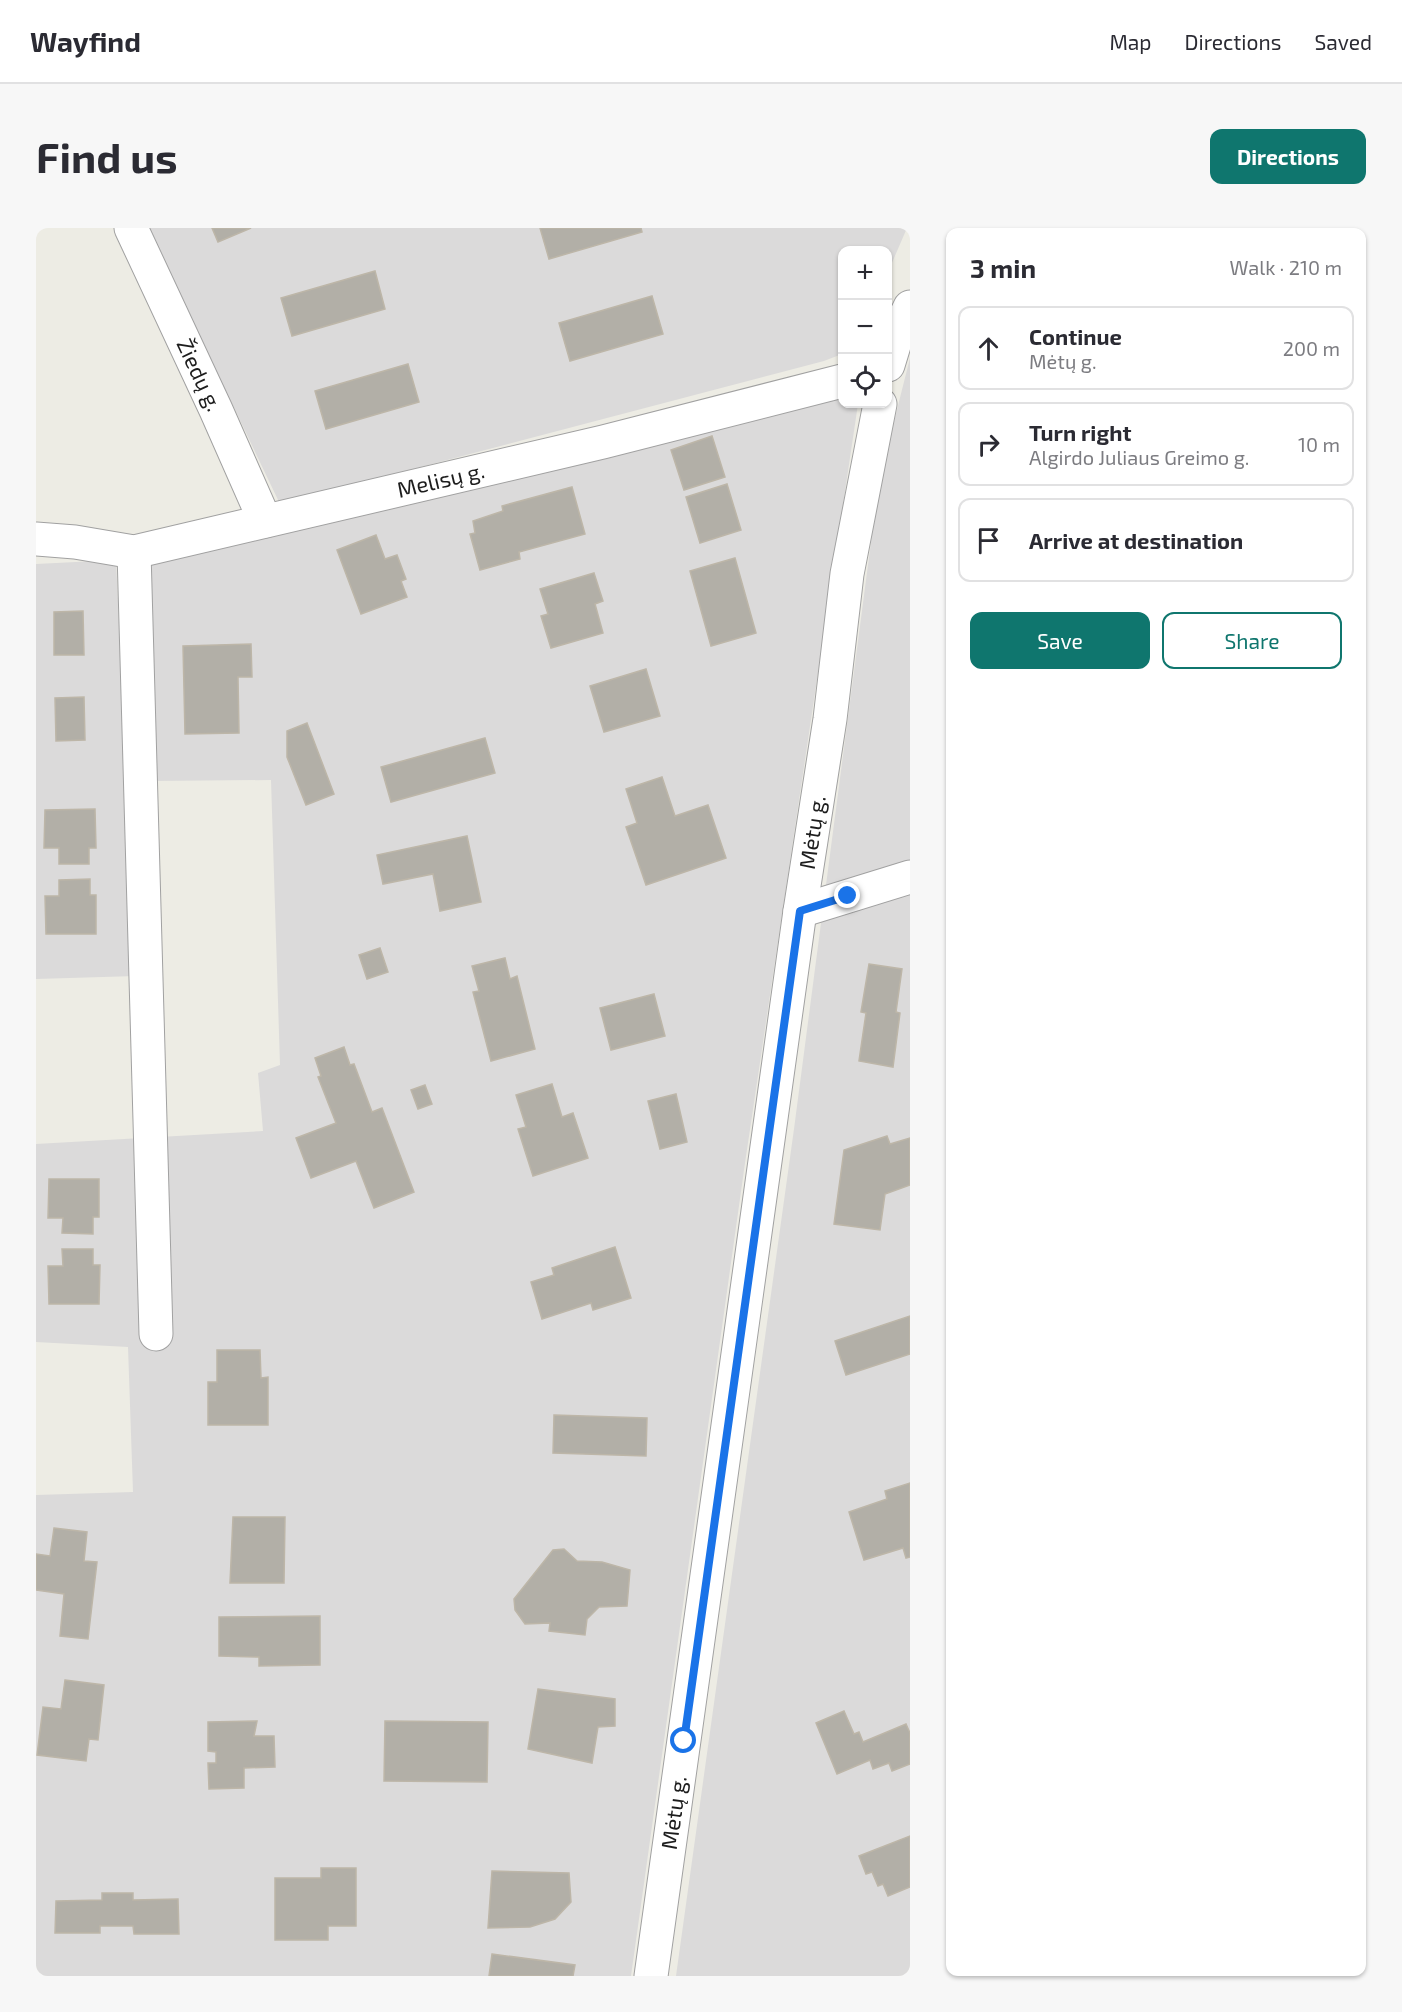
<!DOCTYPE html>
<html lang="en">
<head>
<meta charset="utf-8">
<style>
	:root { --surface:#fff; --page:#f7f7f7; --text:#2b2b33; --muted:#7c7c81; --line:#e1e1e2; --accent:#0f766e }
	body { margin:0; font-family:"Exo 2",sans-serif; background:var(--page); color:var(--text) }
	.controls { position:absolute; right:18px; top:18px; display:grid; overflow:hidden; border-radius:12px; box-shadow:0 2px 4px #0004 }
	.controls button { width:54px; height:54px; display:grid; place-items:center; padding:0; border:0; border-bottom:2px solid var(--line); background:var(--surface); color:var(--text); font:30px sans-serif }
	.stop { position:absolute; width:18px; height:18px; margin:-14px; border:4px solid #1a73e8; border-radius:50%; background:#fff }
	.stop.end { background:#1a73e8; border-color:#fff; box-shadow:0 2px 6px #0008 }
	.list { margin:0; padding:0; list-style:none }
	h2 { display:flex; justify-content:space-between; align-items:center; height:78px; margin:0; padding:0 24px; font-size:26px }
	h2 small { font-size:20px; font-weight:400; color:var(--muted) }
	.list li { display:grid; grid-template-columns:39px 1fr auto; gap:18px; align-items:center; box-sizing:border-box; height:84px; margin:0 12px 12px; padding:0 12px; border:2px solid var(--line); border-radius:12px }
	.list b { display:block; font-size:22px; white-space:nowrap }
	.list p { margin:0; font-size:20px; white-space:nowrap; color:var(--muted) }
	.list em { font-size:20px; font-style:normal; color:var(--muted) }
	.actions { display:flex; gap:12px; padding:18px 24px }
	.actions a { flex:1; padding:14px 0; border:2px solid var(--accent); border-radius:12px; text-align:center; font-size:21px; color:var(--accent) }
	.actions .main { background:var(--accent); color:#fff }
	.icon { flex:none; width:33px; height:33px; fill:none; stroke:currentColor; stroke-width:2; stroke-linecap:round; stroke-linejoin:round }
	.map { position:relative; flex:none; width:874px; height:1748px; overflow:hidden; border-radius:12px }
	header { display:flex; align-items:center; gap:36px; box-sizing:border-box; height:84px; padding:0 30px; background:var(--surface); border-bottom:2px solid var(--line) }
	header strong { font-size:28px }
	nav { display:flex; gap:33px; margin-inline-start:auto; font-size:21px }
	.intro { display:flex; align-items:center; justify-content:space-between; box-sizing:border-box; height:144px; padding:0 36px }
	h1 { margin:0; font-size:42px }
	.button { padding:15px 27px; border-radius:12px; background:var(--accent); color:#fff; font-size:21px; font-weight:700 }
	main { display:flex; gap:36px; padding:0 36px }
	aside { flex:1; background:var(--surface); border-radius:12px; box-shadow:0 2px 4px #0004 }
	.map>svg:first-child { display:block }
	.residential { fill:#dbdada }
	.building { fill:#b2afa7; stroke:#bdb6a8; stroke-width:1.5 }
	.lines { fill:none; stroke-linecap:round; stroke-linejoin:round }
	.minor-casing { stroke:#a1a1a1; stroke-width:35 }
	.minor { stroke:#fff; stroke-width:33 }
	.route { stroke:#1a73e8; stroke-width:8 }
	.labels { text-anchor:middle; stroke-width:4.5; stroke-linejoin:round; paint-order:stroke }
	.street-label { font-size:22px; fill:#1d1d1d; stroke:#fff }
</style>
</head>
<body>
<header>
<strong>Wayfind</strong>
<nav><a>Map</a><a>Directions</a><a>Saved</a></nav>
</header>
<div class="intro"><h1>Find us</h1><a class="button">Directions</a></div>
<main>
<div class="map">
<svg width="874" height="1748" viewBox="0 0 874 1748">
	<rect width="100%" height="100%" fill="#edece4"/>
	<g class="residential">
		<path d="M112 0H871L852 44V22H806V126L788 133 244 276Z"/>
		<path d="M874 130V1748H640L758 901 843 253Z"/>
		<path d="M806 162V176H822L709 935 595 1748H0V1267L97 1264 92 1119 0 1114V916L227 903 222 845 244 837 235 552 114 553 113 336Z"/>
		<path d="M80 332 100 748 0 751V336Z"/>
	</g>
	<g class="building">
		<path d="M176 0H215L182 14Z"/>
		<path d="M504 0H605L606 4 513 31Z"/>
		<path d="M339 43 349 81 256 108 245 70Z"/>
		<path d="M616 68 627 106 534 133 523 95Z"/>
		<path d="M372 136 383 174 290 201 279 163Z"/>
		<path d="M676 208 689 249 648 262 635 222Z"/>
		<path d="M691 256 705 302 664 315 650 269Z"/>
		<path d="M536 259 549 306 483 324 484 331 444 342 434 306 439 305 437 293 467 283 466 278Z"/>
		<path d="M340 307 349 331 361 327 370 351 365 353 371 369 325 386 301 322Z"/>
		<path d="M699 330 720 405 675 418 654 343Z"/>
		<path d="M558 345 567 373 559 376 567 405 515 420 505 388 512 386 504 361Z"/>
		<path d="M47 383 48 427H18V384Z"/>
		<path d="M215 416 216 449H202L203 505 149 506 147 418Z"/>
		<path d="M610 441 624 488 568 504 554 458Z"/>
		<path d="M48 469 49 512 20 513 19 470Z"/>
		<path d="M271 495 298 566 270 577 251 529V503Z"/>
		<path d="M449 510 459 545 355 574 345 539Z"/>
		<path d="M626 549 639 588 672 577 690 630 610 657 590 599 601 595 590 561Z"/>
		<path d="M59 581 60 620H53V636H23V620H8L9 582Z"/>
		<path d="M431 608 445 674 404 683 397 646 347 656 341 627Z"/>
		<path d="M54 651V667H60V706H10L9 668H23V652Z"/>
		<path d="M344 720 352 744 331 751 323 727Z"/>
		<path d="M469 730 474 751 481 748 499 821 455 833 437 764 443 763 436 738Z"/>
		<path d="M833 736 866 741 860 784 864 785 857 839 823 833 830 785 825 784Z"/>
		<path d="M618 766 629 808 575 822 564 780Z"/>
		<path d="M308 819 314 837 318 836 336 884 346 880 378 964 338 980 320 933 275 950 260 910 300 895 282 849 285 848 279 830Z"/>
		<path d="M516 856 526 889 537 885 552 930 497 948 482 901 490 899 480 867Z"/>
		<path d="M389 857 396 876 382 881 375 862Z"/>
		<path d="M640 866 651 914 624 921 612 873Z"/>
		<path d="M851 908 854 916 874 910V957L849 966 844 1002 798 996 808 922Z"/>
		<path d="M13 951H63V989H57V1006L26 1005 27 990H12Z"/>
		<path d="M579 1019 595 1070 557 1082 555 1075 506 1091 495 1054 518 1047 516 1040Z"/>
		<path d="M26 1021H57V1037H64L63 1076H13L12 1038H27Z"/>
		<path d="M874 1088V1126L810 1147 799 1113Z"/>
		<path d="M181 1122H224L225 1150 232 1149V1197H172V1154H181Z"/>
		<path d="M518 1187 611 1190 610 1228 517 1225Z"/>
		<path d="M874 1255V1329L870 1330 867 1320 828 1332 813 1284 851 1271 849 1263Z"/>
		<path d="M197 1289H249L248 1355H194Z"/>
		<path d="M18 1300 51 1304 48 1333 61 1334 52 1411 24 1408 28 1366 0 1362V1326L14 1328Z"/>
		<path d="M528 1321 541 1333 566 1334 594 1342 591 1378 563 1379 551 1391 549 1407 513 1403 514 1395 489 1396 479 1382 478 1371 517 1322Z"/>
		<path d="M284 1388V1437L223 1438V1429L183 1428V1389Z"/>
		<path d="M29 1452 68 1457 62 1512 53 1511 50 1533 1 1527 7 1479 25 1481Z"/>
		<path d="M502 1461 579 1471V1498L562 1499 556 1535 492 1521Z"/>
		<path d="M808 1483 818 1506 823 1504 827 1514 870 1496 874 1505V1536L856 1543 853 1535 837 1541 834 1532 801 1546 780 1495Z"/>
		<path d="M221 1493 218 1508H238L239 1539 208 1540V1560L173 1561 172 1535H180V1524L172 1523V1494Z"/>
		<path d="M349 1493 452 1494 451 1554 348 1553Z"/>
		<path d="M874 1608V1659L852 1668 847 1656 842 1658 836 1644 830 1646 823 1628Z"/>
		<path d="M285 1640H320V1698H292V1712H239V1650H285Z"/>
		<path d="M456 1643 533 1645 535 1674 519 1691 494 1699 452 1700Z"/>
		<path d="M66 1665H97V1672L142 1671 143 1706H98L97 1698H64V1705H19L20 1673 66 1672Z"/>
		<path d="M456 1726 539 1737 537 1748H453Z"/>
	</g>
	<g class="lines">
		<g class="minor-casing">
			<g id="minor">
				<path id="s1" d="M95 0 180 182 229 293"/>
				<path d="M852 137 862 104 874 79"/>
				<path id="s2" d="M0 311 39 314 98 324 567 214 806 153"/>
				<path d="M98 324 120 1106"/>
				<path d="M764 683 874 649"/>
				<path id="s3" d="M615 1748 764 683 794 491 811 346 844 176"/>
			</g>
		</g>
		<use href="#minor" class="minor"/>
	</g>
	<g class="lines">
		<path class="route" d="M648 1513 764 683 812 668"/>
	</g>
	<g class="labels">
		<g class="street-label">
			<text dy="8" stroke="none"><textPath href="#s1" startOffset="162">Žiedų g.</textPath></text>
			<text dy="8" stroke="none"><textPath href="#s2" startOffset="414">Melisų g.</textPath></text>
			<text dy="8" stroke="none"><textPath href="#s3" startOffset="1155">Mėtų g.</textPath></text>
			<text dy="8" stroke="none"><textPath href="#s3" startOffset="165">Mėtų g.</textPath></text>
		</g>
	</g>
</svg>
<div class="controls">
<button>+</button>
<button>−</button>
<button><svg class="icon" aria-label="locate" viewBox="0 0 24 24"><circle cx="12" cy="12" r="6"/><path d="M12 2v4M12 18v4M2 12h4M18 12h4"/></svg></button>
</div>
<div class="stop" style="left:648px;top:1513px"></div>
<div class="stop end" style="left:812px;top:668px"></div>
</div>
<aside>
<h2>3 min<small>Walk · 210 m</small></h2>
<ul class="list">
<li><svg class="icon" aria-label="ahead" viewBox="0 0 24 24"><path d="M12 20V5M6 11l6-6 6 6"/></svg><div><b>Continue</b><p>Mėtų g.</p></div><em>200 m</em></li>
<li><svg class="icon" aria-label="right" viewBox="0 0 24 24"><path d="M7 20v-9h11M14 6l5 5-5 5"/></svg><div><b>Turn right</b><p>Algirdo Juliaus Greimo g.</p></div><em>10 m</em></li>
<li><svg class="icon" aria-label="arrive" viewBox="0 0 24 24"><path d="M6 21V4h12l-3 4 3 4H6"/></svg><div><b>Arrive at destination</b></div></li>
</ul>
<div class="actions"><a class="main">Save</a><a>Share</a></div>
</aside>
</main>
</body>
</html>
